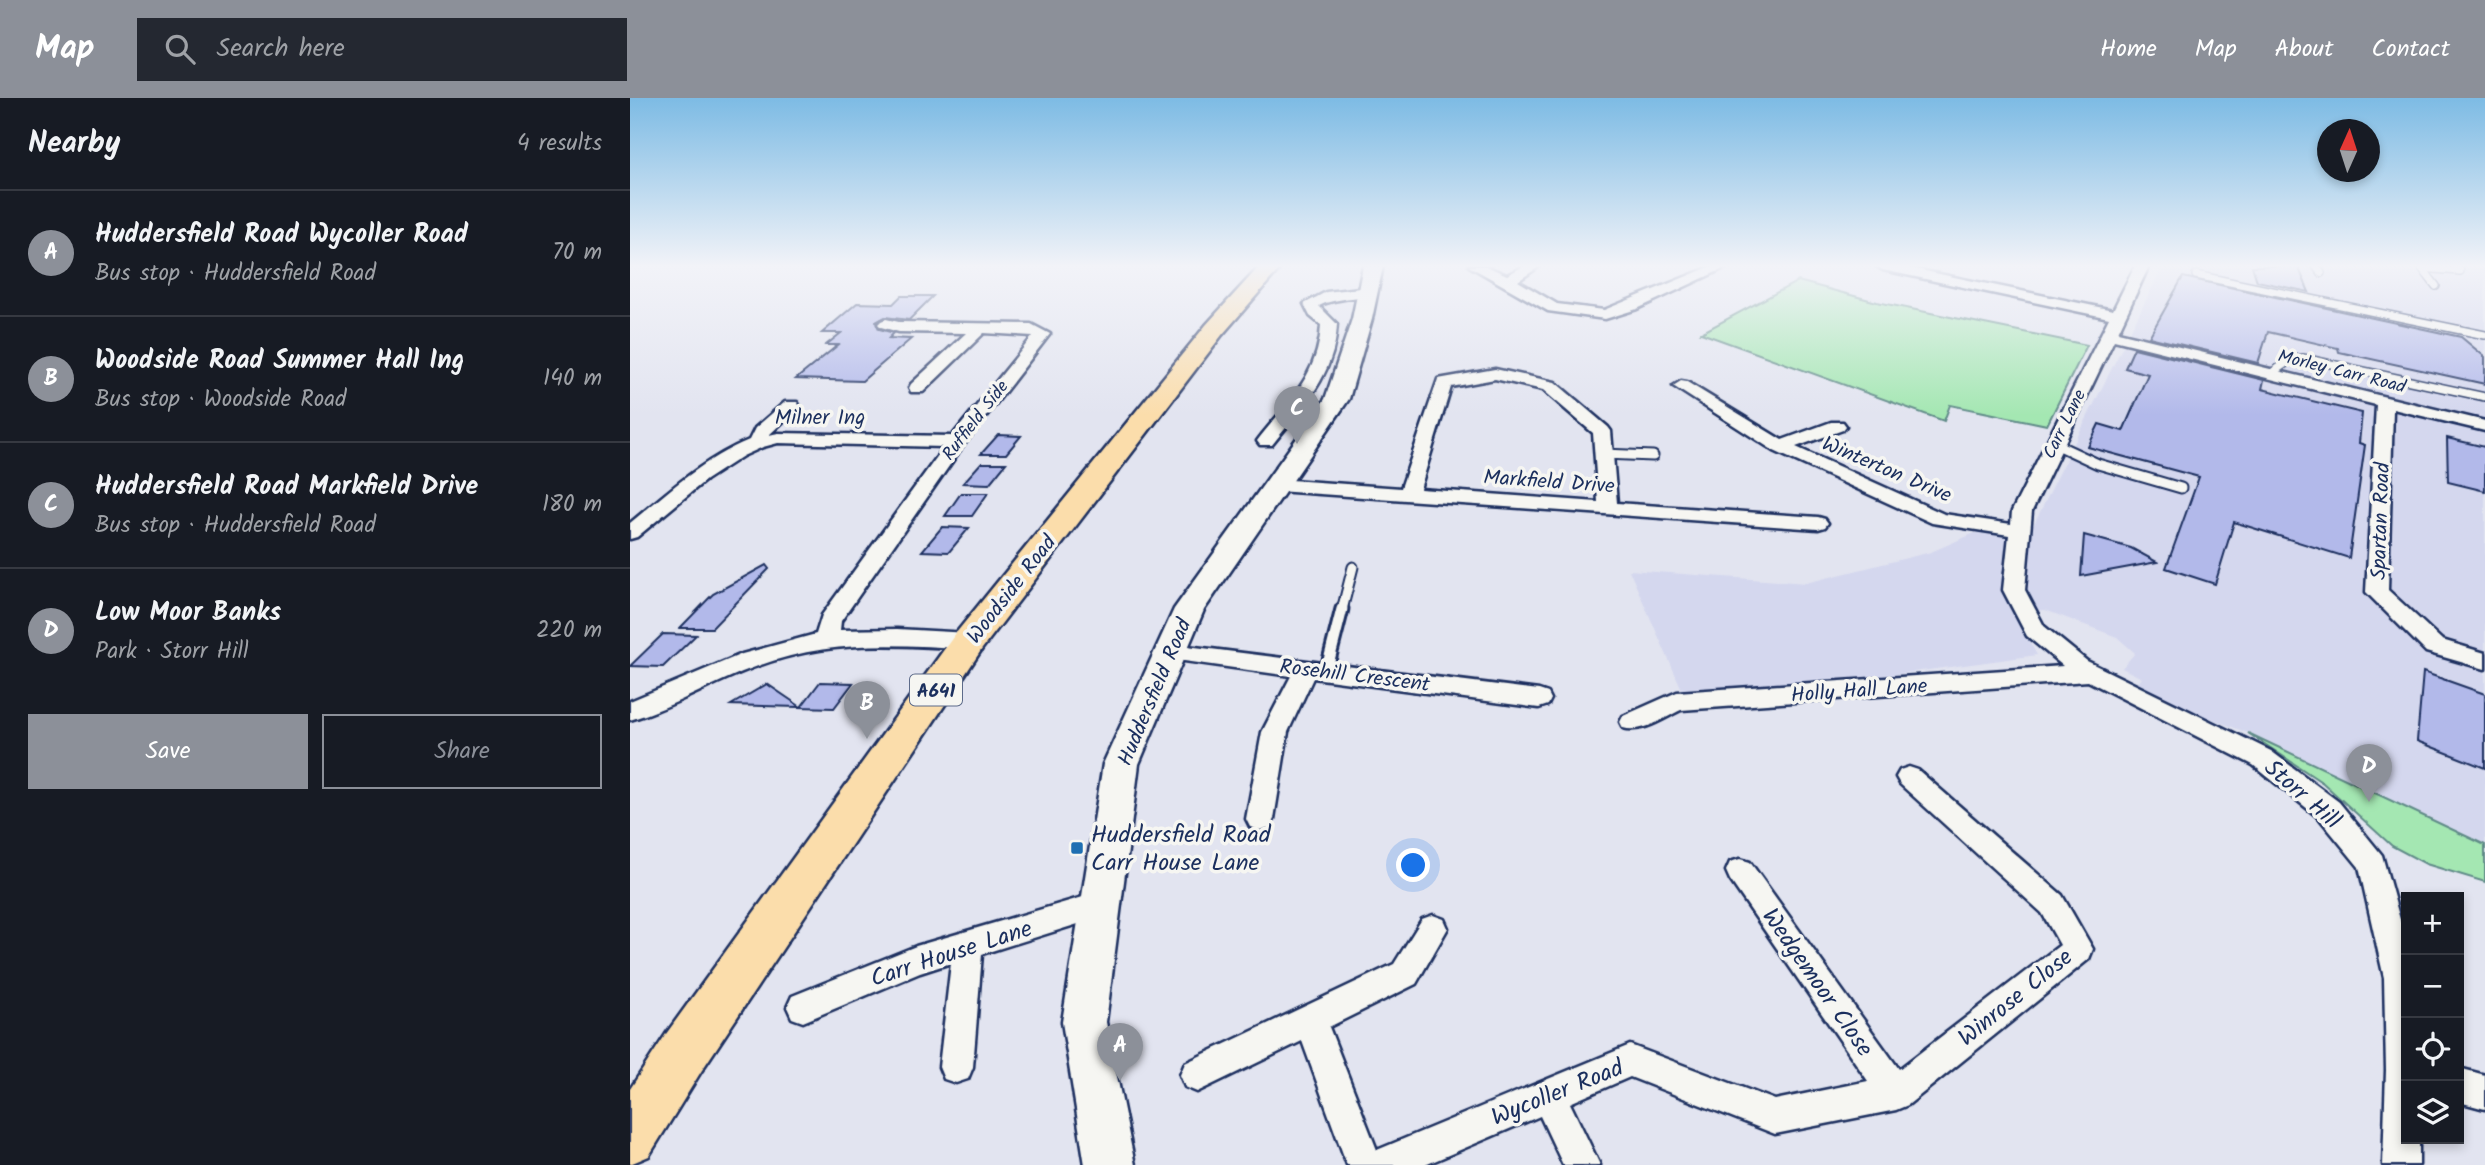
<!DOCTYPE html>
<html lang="en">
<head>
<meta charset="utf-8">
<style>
	:root { --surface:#171b24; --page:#242831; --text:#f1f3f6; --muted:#9ea1a6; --line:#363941; --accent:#8c9099 }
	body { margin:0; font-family:Kalam,sans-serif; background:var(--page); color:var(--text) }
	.controls { position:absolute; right:21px; bottom:21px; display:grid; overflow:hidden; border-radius:0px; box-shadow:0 4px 10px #0003 }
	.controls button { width:63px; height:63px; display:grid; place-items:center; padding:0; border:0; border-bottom:2px solid var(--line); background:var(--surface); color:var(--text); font:35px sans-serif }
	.compass { position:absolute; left:1687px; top:21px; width:63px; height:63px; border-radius:50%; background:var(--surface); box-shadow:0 4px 10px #0003; rotate:3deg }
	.you { position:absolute; left:784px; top:768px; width:24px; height:24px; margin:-18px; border:5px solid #fff; border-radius:50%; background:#1a73e8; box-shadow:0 0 0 10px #1a73e833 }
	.badge { display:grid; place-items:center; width:46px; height:46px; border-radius:50%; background:var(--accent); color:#fff; font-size:23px; font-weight:700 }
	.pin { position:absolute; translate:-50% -58px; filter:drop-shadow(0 2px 4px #0008) }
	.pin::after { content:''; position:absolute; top:37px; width:24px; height:21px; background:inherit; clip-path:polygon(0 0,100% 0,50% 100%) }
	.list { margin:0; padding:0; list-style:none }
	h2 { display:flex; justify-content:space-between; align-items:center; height:91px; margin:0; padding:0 28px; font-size:30px }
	h2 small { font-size:23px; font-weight:400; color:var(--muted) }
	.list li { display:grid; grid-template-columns:46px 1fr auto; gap:21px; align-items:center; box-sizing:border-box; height:126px; padding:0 28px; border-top:2px solid var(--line) }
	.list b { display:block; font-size:26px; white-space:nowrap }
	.list p { margin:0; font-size:23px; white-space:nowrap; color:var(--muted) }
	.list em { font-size:23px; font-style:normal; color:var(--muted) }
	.actions { display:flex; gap:14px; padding:21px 28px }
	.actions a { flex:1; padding:16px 0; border:2px solid var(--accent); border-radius:0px; text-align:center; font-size:24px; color:var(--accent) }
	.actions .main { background:var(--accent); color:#fff }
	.icon { flex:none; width:38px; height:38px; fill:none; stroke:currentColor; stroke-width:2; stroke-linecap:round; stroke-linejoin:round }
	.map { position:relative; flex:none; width:1855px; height:1067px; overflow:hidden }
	header { display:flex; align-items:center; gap:42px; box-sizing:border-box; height:98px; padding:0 35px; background:var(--accent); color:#fff }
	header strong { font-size:33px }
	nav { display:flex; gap:38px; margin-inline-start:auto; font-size:24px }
	.search { width:490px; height:63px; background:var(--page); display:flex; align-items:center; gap:18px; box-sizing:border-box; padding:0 24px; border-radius:0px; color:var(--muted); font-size:26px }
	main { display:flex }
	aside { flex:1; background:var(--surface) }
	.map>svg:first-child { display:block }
	.built { fill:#d4d7ee }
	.green { fill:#a4e7b2; stroke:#608b88; stroke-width:2 }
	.building { fill:#b2b9ea; stroke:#1b2f5e; stroke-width:2 }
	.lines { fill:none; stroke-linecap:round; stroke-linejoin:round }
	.service-far2-casing { stroke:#1b2f5e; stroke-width:10 }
	.service-far1-casing { stroke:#1b2f5e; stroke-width:13 }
	.service-casing { stroke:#1b2f5e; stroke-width:17 }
	.minor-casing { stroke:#1b2f5e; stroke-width:5 }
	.secondary-casing { stroke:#1b2f5e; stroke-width:5 }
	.primary-casing { stroke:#1b2f5e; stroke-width:5 }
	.service-far2 { stroke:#f6f6f2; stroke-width:7 }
	.service-far1 { stroke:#f6f6f2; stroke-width:9 }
	.service { stroke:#f6f6f2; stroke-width:11 }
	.minor { fill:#f6f6f2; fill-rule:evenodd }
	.secondary { fill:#f6f6f2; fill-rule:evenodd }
	.primary { fill:#fbddab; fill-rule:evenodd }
	.poi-dot { fill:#1f6fb2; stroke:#f6f6f2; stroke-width:2.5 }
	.labels { text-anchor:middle; stroke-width:7; stroke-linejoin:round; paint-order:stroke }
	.far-street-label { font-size:18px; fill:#1b2f5e; stroke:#f6f6f2 }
	.shield { fill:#f6f6f2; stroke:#5d6b8a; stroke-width:2 }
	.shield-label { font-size:19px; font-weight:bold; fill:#1b2f5e }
	.street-label { font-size:21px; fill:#1b2f5e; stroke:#f6f6f2 }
	.near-street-label { font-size:24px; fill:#1b2f5e; stroke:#f6f6f2 }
	.near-poi-label { font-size:24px; fill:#1b2f5e; stroke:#f6f6f2; text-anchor:start }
</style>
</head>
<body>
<header>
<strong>Map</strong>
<div class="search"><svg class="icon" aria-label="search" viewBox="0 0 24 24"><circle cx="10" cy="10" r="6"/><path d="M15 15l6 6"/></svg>Search here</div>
<nav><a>Home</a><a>Map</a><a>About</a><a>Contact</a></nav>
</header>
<main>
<aside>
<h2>Nearby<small>4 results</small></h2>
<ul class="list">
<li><span class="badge">A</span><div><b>Huddersfield Road Wycoller Road</b><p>Bus stop · Huddersfield Road</p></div><em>70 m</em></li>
<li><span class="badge">B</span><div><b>Woodside Road Summer Hall Ing</b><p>Bus stop · Woodside Road</p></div><em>140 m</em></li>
<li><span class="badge">C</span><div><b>Huddersfield Road Markfield Drive</b><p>Bus stop · Huddersfield Road</p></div><em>180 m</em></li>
<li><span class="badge">D</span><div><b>Low Moor Banks</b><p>Park · Storr Hill</p></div><em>220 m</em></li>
</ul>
<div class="actions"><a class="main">Save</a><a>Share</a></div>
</aside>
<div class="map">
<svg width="1855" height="1067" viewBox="0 0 1855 1067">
	<rect width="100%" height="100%" fill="#e2e4f0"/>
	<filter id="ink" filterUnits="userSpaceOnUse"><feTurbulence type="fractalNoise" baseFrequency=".0143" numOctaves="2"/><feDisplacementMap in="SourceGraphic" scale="14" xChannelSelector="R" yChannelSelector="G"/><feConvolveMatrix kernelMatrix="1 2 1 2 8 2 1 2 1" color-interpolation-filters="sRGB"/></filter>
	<g filter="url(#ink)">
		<path class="built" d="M1533 168H1855V747L1618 635 1504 591 1512 580 1492 570 1505 555 1487 539 1415 512 1382 513 1407 557 1058 605 999 472 1176 485 1301 454 1361 428 1401 432Z"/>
		<g class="green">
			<path d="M1168 183 1247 204 1457 247 1417 327 1320 307 1314 323 1071 235Z"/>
			<path d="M1618 635 1855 747V784L1796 766 1762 748 1693 685Z"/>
		</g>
		<g class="building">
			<path d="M1622 168H1668L1679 194 1627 183Z"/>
			<path d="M1553 179 1831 239 1855 259V286L1709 254 1708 250 1638 234 1628 265 1519 239Z"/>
			<path d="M271 198H303L279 222 255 219 246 224 249 231 264 235 259 240 281 241 232 283 166 281 208 247H196L211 235H192L227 205 263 206Z"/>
			<path d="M1504 250 1634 282 1632 291 1732 315 1729 345 1735 347 1719 460 1604 424 1585 486 1536 470 1569 379 1458 349 1469 326 1493 333 1518 276 1495 270Z"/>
			<path d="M368 337 391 338 376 356H351Z"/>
			<path d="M1817 340 1855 349V393L1818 384Z"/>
			<path d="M351 365H376L359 386 333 385Z"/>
			<path d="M331 395H358L342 418H315Z"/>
			<path d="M312 429 339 430 319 454 292 453Z"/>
			<path d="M1454 437 1501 450 1527 464 1451 478Z"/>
			<path d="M136 467 139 471 82 530H50L83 496Z"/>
			<path d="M33 536 66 537 33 569 0 568Z"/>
			<path d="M1793 574 1855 596V670L1787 643Z"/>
			<path d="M190 584 223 585 204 610 101 607 137 586 171 609Z"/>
		</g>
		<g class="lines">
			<g class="service-far2-casing">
				<g id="service-far2">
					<path d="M1686 168 1691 175"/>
					<path d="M1566 177 1855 237"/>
					<path d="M1806 188 1792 170 1830 173 1825 168"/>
					<path d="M1640 276 1662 261 1673 260 1855 299"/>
				</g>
			</g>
			<g class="service-far1-casing">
				<g id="service-far1">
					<path d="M1423 345 1468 366 1551 390"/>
					<path d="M973 356 1023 358"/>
					<path d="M712 512 723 469"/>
				</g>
			</g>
			<g class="service-casing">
				<path id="service" d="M696 574 712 511"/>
			</g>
			<g class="minor-casing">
				<g id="minor">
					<path d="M839 168H856L877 177 894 168H910L888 183 927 206 974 212 1082 168H1099L1007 211 975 221 918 213Z"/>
					<path d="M1246 168H1271L1483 212 1505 168H1519L1488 234 1855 323V333L1763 311 1758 492 1812 542 1855 555V571L1796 554 1736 494 1746 307 1484 242 1402 413 1395 492 1414 528 1457 563 1641 653 1709 704 1752 757 1776 843V1041H1789V1067H1753L1756 972 1754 880 1729 769 1689 720 1623 667 1458 583 1051 612C1034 620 1012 636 993 630L990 624 993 618 1047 594 1433 568 1397 538 1373 492 1379 437 1302 425 1144 353 1043 288 1051 283 1057 284 1152 342 1201 324H1213L1216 328 1213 332 1166 349 1314 416 1381 426 1382 413 1479 220 1253 172Z"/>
					<path d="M730 190 743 191 745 194C736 201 705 199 689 208L707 226C705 278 673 308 642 347H630L627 343 630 339C659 303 689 276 691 227L680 218 674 206 696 194Z"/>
					<path d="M256 221 269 224 401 226 420 236 333 348 211 523 210 532 267 531 339 535 347 538 350 543 347 548 339 551C266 546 198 542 128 568 85 583 44 609 0 622V603L112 556 186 536 192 517 314 349 148 345 133 349 113 358 76 382 7 439 0 441V425C38 394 73 361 119 342L125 330 155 304H167L170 308 139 337 148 335 322 338 403 238 354 235 293 294H281L279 290 281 286 336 235 269 234 251 229 248 226 251 223Z"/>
					<path d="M865 271 925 284 978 329 981 333 987 405 1188 419 1195 421 1198 425 1195 429 1188 431 647 393 637 387 647 381 771 390 808 281ZM865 281 913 292 963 335 968 404 790 391 821 289Z"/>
					<path d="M541 546 909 592 918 595 921 601 918 607 909 610 683 580 658 634 644 721 640 729 630 732 620 729 616 721 632 634 661 578 533 560 529 554 533 548Z"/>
					<path d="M1279 669 1288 672 1432 797 1463 851 1459 861 1278 1007 1266 1012 1145 1036 1000 979 940 1005 970 1067H933L910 1018 795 1067H717L672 943 567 994 555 989 550 977 555 965 764 866 792 821 803 817 814 821 818 830 786 886 699 929 747 1052 1000 947 1145 1002 1238 983 1100 782 1096 773 1100 764 1110 761 1120 764 1269 971 1430 847 1412 815 1270 686 1266 679 1270 672Z"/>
					<path d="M470 794 480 798 485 807 480 816 352 856 343 969 338 981 326 985 314 981 309 969 321 865 290 875 173 924 162 920 157 909 162 898 286 848Z"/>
					<path d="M1829 970 1855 977V1011L1829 1004Z"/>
				</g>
			</g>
			<g class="secondary-casing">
				<path id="secondary" d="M733 168H753L742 221 719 301 574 512 509 666 476 924 505 1067H455L432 924 473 666 544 511 695 301 722 221Z"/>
			</g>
			<g class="primary-casing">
				<path id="primary" d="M630 168H652L592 237 352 551 72 972 19 1058 0 1066V991L36 936 326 535 576 227Z"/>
			</g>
			<use href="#service-far2" class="service-far2"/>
			<use href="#service-far1" class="service-far1"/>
			<use href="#service" class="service"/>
			<use href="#minor" class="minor"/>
			<use href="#secondary" class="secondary"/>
			<use href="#primary" class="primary"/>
		</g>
	</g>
	<linearGradient id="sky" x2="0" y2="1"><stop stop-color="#7dbbe4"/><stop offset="0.53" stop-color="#f2f3f8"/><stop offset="1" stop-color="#f2f3f8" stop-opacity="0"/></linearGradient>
	<rect width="1855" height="317" fill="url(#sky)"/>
	<rect class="poi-dot" x="440" y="743" width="14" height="14" rx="3.5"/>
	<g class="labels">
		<g class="far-street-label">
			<text transform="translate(1712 273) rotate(14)" y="6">Morley Carr Road</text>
			<text transform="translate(345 322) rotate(-52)" y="6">Ruffield Side</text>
			<text transform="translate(1434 326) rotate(-64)" y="6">Carr Lane</text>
		</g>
		<rect class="shield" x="280" y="576.5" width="52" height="31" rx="5"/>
		<g class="shield-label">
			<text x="306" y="599">A641</text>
		</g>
		<g class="street-label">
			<text x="190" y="326">Milner Ing</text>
			<text transform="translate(1257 371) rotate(23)" y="7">Winterton Drive</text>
			<text transform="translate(919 383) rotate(4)" y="7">Markfield Drive</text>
			<text transform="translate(1750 423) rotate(-88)" y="7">Spartan Road</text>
			<text transform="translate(381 491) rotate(-52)" y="7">Woodside Road</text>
			<text transform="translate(725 577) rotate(7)" y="7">Rosehill Crescent</text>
			<text transform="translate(1229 592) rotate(-4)" y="7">Holly Hall Lane</text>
			<text transform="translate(524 594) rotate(-67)" y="7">Huddersfield Road</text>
		</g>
		<g class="near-street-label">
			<text transform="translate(1673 696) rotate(41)" y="8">Storr Hill</text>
			<text transform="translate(321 855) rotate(-18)" y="8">Carr House Lane</text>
			<text transform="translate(1188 884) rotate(55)" y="8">Wedgemoor Close</text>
			<text transform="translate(1385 899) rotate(-39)" y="8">Winrose Close</text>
			<text transform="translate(927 994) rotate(-22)" y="8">Wycoller Road</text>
		</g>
		<g class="near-poi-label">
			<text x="461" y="744">Huddersfield Road<tspan x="461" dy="28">Carr House Lane</tspan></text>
		</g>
	</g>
</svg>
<div class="controls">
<button>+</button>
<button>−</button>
<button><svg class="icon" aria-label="locate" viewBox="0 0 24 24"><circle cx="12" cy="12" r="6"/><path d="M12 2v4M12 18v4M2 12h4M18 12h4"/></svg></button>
<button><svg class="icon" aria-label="layers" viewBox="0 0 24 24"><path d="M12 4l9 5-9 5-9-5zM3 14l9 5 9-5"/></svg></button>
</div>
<svg class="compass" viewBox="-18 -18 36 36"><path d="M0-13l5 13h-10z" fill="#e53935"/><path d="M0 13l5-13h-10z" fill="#9ea1a6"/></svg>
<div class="you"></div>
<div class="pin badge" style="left:490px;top:983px">A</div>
<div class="pin badge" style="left:237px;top:641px">B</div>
<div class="pin badge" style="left:667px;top:346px">C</div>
<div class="pin badge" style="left:1739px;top:704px">D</div>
</div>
</main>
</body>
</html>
